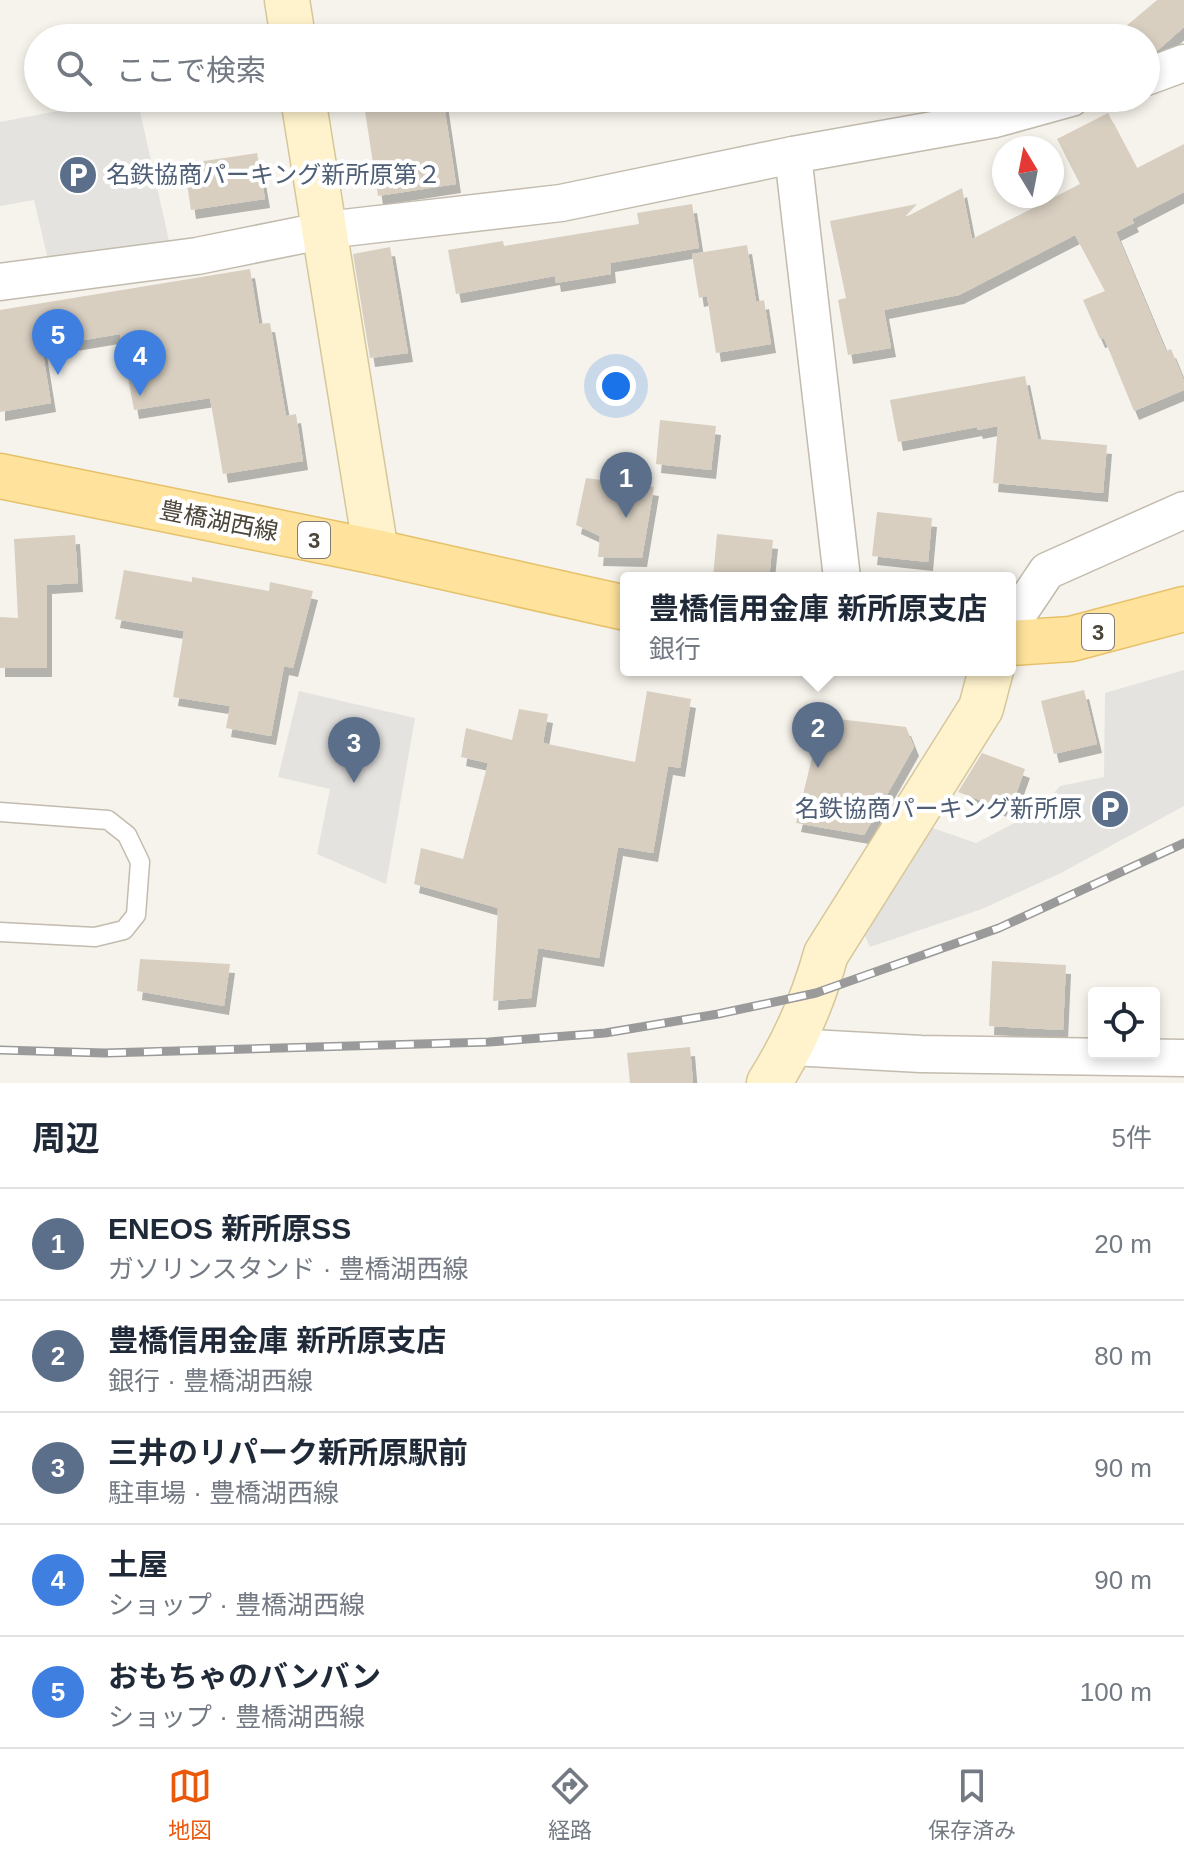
<!DOCTYPE html>
<html lang="ja">
<head>
<meta charset="utf-8">
<style>
	:root { --surface:#fff; --page:#f6f6f7; --text:#1f2937; --muted:#747a83; --line:#e0e1e3; --accent:#ea580c }
	body { margin:0; font-family:Helvetica,"Noto Sans JP",sans-serif; background:var(--page); color:var(--text) }
	.controls { position:absolute; right:24px; bottom:24px; display:grid; overflow:hidden; border-radius:8px; box-shadow:0 4px 12px #0003 }
	.controls button { width:72px; height:72px; display:grid; place-items:center; padding:0; border:0; border-bottom:2px solid var(--line); background:var(--surface); color:var(--text); font:40px sans-serif }
	.compass { position:absolute; left:992px; top:136px; width:72px; height:72px; border-radius:50%; background:var(--surface); box-shadow:0 4px 12px #0003; rotate:350deg }
	.you { position:absolute; left:616px; top:386px; width:28px; height:28px; margin:-20px; border:6px solid #fff; border-radius:50%; background:#1a73e8; box-shadow:0 0 0 12px #1a73e833 }
	.badge { display:grid; place-items:center; width:52px; height:52px; border-radius:50%; background:var(--accent); color:#fff; font-size:26px; font-weight:700 }
	.pin { position:absolute; translate:-50% -66px; filter:drop-shadow(0 2px 4px #0008) }
	.pin::after { content:''; position:absolute; top:42px; width:28px; height:24px; background:inherit; clip-path:polygon(0 0,100% 0,50% 100%) }
	.popup { position:absolute; left:620px; top:572px; width:396px; height:104px; box-sizing:border-box; display:grid; place-content:center; border-radius:8px; background:var(--surface); filter:drop-shadow(0 2px 6px #0005); font-size:26px; white-space:nowrap; color:var(--muted) }
	.popup b { font-size:30px; color:var(--text) }
	.popup::after { content:''; position:absolute; left:50%; top:100%; margin-left:-16px; border:16px solid transparent; border-top-color:var(--surface) }
	.list { margin:0; padding:0; list-style:none }
	h2 { display:flex; justify-content:space-between; align-items:center; height:104px; margin:0; padding:0 32px; font-size:34px }
	h2 small { font-size:26px; font-weight:400; color:var(--muted) }
	.list li { display:grid; grid-template-columns:52px 1fr auto; gap:24px; align-items:center; box-sizing:border-box; height:112px; padding:0 32px; border-top:2px solid var(--line) }
	.list b { display:block; font-size:30px; white-space:nowrap }
	.list p { margin:0; font-size:26px; white-space:nowrap; color:var(--muted) }
	.list em { font-size:26px; font-style:normal; color:var(--muted) }
	.icon { flex:none; width:44px; height:44px; fill:none; stroke:currentColor; stroke-width:2; stroke-linecap:round; stroke-linejoin:round }
	.map { position:relative; flex:none; width:1184px; height:1083px; overflow:hidden }
	.search { position:absolute; background:var(--surface); box-shadow:0 4px 12px #0003; left:24px; right:24px; top:24px; height:88px; display:flex; align-items:center; gap:20px; box-sizing:border-box; padding:0 28px; border-radius:44px; color:var(--muted); font-size:30px }
	.sheet { height:664px; background:var(--surface) }
	nav { display:flex; justify-content:space-around; align-items:center; box-sizing:border-box; height:112px; border-top:2px solid var(--line); background:var(--surface); font-size:22px; color:var(--muted) }
	nav a { display:grid; justify-items:center; gap:4px }
	nav .on { color:var(--accent) }
	.map>svg:first-child { display:block }
	.parking { fill:#e5e3e0 }
	.building { fill:#d8cfc1; filter:url(#shadow) }
	.lines { fill:none; stroke-linecap:round; stroke-linejoin:round }
	.lane-casing { stroke:#c2bbae; stroke-width:21 }
	.street-casing { stroke:#c2bbae; stroke-width:39 }
	.secondary-casing { stroke:#d6c79b; stroke-width:47 }
	.primary-casing { stroke:#e6c16a; stroke-width:47 }
	.lane { stroke:#fff; stroke-width:18 }
	.street { stroke:#fff; stroke-width:36 }
	.secondary { stroke:#fff3cd; stroke-width:44 }
	.primary { stroke:#ffe39c; stroke-width:44 }
	.rail-casing { stroke:#9a9a9a; stroke-width:9 }
	.rail { stroke:#fff; stroke-width:6; stroke-dasharray:18; stroke-linecap:butt }
	.labels { text-anchor:middle; stroke-width:8; stroke-linejoin:round; paint-order:stroke }
	.shield { fill:#fff; stroke:#817c74; stroke-width:2 }
	.shield-label { font-size:22px; font-weight:bold; fill:#4b4439 }
	.service-label { font-size:24px; fill:#4e5e75; stroke:#fff; text-anchor:start }
	.street-label { font-size:24px; fill:#4b4439; stroke:#fff }
</style>
</head>
<body>
<div class="map">
<svg width="1184" height="1083" viewBox="0 0 1184 1083">
	<defs>
		<filter id="shadow"><feDropShadow dx="5" dy="9" stdDeviation="0" flood-color="#0004"/></filter>
	</defs>
	<rect width="100%" height="100%" fill="#f6f3ec"/>
	<g class="parking">
		<path d="M56 98H137L170 245 49 264 34 200 0 206V122L58 111Z"/>
		<path d="M1184 670V806L1061 873 982 909 870 947 861 927 921 824 976 843 1038 811 1060 786 1104 777 1105 693Z"/>
		<path d="M299 691 415 718 386 884 317 854 330 789 278 777Z"/>
	</g>
	<g class="building">
		<path d="M1157 0H1184V27L1157 51 1146 55V38H1132L1124 28Z"/>
		<path d="M363 98H443L456 184 378 196Z"/>
		<path d="M1108 113 1137 168 1184 144V192L1132 219 1134 223 1116 232 1166 351 1171 349 1184 381V390L1134 411 1104 338 1100 339 1083 300 1105 291 1075 235 959 295 884 310 891 348 848 355 838 300 846 298 830 221 917 204 904 218 962 188 972 239 1080 184 1057 139Z"/>
		<path d="M257 153 265 199 191 210 184 164Z"/>
		<path d="M692 204 699 248 610 263 611 274 556 283 555 276 456 294 448 250 503 241 504 246 639 224 637 213Z"/>
		<path d="M747 245 756 302 764 300 771 344 716 353 707 296 699 298 692 254Z"/>
		<path d="M390 247 408 353 370 358 353 254Z"/>
		<path d="M250 269 259 324 270 323 286 416 296 414 303 461 223 474 210 398 134 410 120 334 42 347 51 403 0 412V310Z"/>
		<path d="M1025 376 1038 439 1107 445 1103 493 993 483 998 426 978 430 977 427 898 442 890 400Z"/>
		<path d="M660 420 716 426 711 470 656 464Z"/>
		<path d="M586 478 654 487 642 558 598 557 600 536 576 525Z"/>
		<path d="M877 512 932 518 928 562 872 556Z"/>
		<path d="M717 534 773 540 769 578H713Z"/>
		<path d="M75 535 78 583 47 585V668H0V617L18 618 14 539Z"/>
		<path d="M124 570 192 582V577L269 591 270 582 313 591 293 668 284 666 271 736 226 728 230 706 173 697 184 631 115 619Z"/>
		<path d="M1084 690 1097 744 1054 754 1041 701Z"/>
		<path d="M647 691 691 699 680 768 668 766 653 853 618 847 599 958 538 948 531 998 493 1001 498 908 414 884 421 848 463 859 488 763 461 757 466 728 512 740 519 709 548 714 543 743 635 762Z"/>
		<path d="M822 717 906 727 914 747 864 835 796 823Z"/>
		<path d="M982 753 1025 769 1010 811 958 792Z"/>
		<path d="M140 959 230 964 224 1006 137 991Z"/>
		<path d="M992 961 1066 965 1063 1030 989 1026Z"/>
		<path d="M690 1047 693 1083H630L627 1053Z"/>
	</g>
	<g class="lines">
		<g class="lane-casing">
			<path id="lane" d="M0 812 108 820 127 835 140 862 136 915 124 930 95 937 0 932"/>
		</g>
		<g class="street-casing">
			<g id="street">
				<path d="M1146 77 1184 63"/>
				<path d="M793 155 842 578"/>
				<path d="M0 282 197 256 326 230 561 203 793 155 995 119 1071 98"/>
				<path d="M1010 626 1047 571 1184 510"/>
				<path d="M792 1047 921 1054 1184 1058"/>
			</g>
		</g>
		<g class="secondary-casing">
			<g id="secondary">
				<path d="M287 0 293 38"/>
				<path d="M303 98 376 552"/>
				<path d="M769 1083C795 1042 813 1001 826 954L981 708 991 670"/>
			</g>
		</g>
		<g class="primary-casing">
			<g id="primary">
				<path d="M0 476 376 552 626 608"/>
				<path d="M1010 643 1071 639 1184 609"/>
			</g>
		</g>
		<use href="#lane" class="lane"/>
		<use href="#street" class="street"/>
		<use href="#secondary" class="secondary"/>
		<use href="#primary" class="primary"/>
		<g class="rail-casing">
			<path id="rail" d="M0 1050 105 1053 489 1042 605 1033 718 1014 816 993 999 928 1184 843"/>
		</g>
		<use href="#rail" class="rail"/>
	</g>
	<defs>
		<g id="parking-disc" transform="scale(2)"><circle r="9.5" fill="#5c6f8a" stroke="#fff"/><path d="M-3.5-5.5H1a3.5 3.5 0 0 1 0 7H-1V5.5H-3.5ZM-1-3.4V-.6H.8a1.4 1.4 0 0 0 0-2.8Z" fill="#fff"/></g>
	</defs>
	<g fill-rule="evenodd">
		<use href="#parking-disc" x="78" y="175"/>
		<use href="#parking-disc" x="1110" y="809"/>
	</g>
	<g class="labels">
		<g class="shield">
			<rect x="298" y="522" width="32" height="36" rx="6"/>
			<rect x="1082" y="614" width="32" height="36" rx="6"/>
		</g>
		<g class="shield-label">
			<text x="314" y="548">3</text>
			<text x="1098" y="640">3</text>
		</g>
		<g class="service-label">
			<text x="106" y="183">名鉄協商パーキング新所原第２</text>
			<text x="1082" y="817" text-anchor="end">名鉄協商パーキング新所原</text>
		</g>
		<g class="street-label">
			<text transform="translate(219 521) rotate(11)" y="8">豊橋湖西線</text>
		</g>
	</g>
</svg>
<div class="controls">
<button><svg class="icon" aria-label="locate" viewBox="0 0 24 24"><circle cx="12" cy="12" r="6"/><path d="M12 2v4M12 18v4M2 12h4M18 12h4"/></svg></button>
</div>
<svg class="compass" viewBox="-18 -18 36 36"><path d="M0-13l5 13h-10z" fill="#e53935"/><path d="M0 13l5-13h-10z" fill="#747a83"/></svg>
<div class="you"></div>
<div class="pin badge" style="left:626px;top:518px;background:#5c6f8a">1</div>
<div class="pin badge" style="left:818px;top:768px;background:#5c6f8a">2</div>
<div class="popup"><b>豊橋信用金庫 新所原支店</b>銀行</div>
<div class="pin badge" style="left:354px;top:783px;background:#5c6f8a">3</div>
<div class="pin badge" style="left:140px;top:396px;background:#3f7fe0">4</div>
<div class="pin badge" style="left:58px;top:375px;background:#3f7fe0">5</div>
<div class="search"><svg class="icon" aria-label="search" viewBox="0 0 24 24"><circle cx="10" cy="10" r="6"/><path d="M15 15l6 6"/></svg>ここで検索</div>
</div>
<section class="sheet">
<h2>周辺<small>5件</small></h2>
<ul class="list">
<li><span class="badge" style="background:#5c6f8a">1</span><div><b>ENEOS 新所原SS</b><p>ガソリンスタンド · 豊橋湖西線</p></div><em>20 m</em></li>
<li><span class="badge" style="background:#5c6f8a">2</span><div><b>豊橋信用金庫 新所原支店</b><p>銀行 · 豊橋湖西線</p></div><em>80 m</em></li>
<li><span class="badge" style="background:#5c6f8a">3</span><div><b>三井のリパーク新所原駅前</b><p>駐車場 · 豊橋湖西線</p></div><em>90 m</em></li>
<li><span class="badge" style="background:#3f7fe0">4</span><div><b>土屋</b><p>ショップ · 豊橋湖西線</p></div><em>90 m</em></li>
<li><span class="badge" style="background:#3f7fe0">5</span><div><b>おもちゃのバンバン</b><p>ショップ · 豊橋湖西線</p></div><em>100 m</em></li>
</ul>
</section>
<nav>
<a class="on"><svg class="icon" aria-label="map" viewBox="0 0 24 24"><path d="M3 6l6-2 6 2 6-2v14l-6 2-6-2-6 2zM9 4v14M15 6v14"/></svg>地図</a>
<a><svg class="icon" aria-label="directions" viewBox="0 0 24 24"><path d="M12 3l9 9-9 9-9-9zM9 14v-3h6M13 9l2 2-2 2"/></svg>経路</a>
<a><svg class="icon" aria-label="saved" viewBox="0 0 24 24"><path d="M7 4h10v16l-5-4-5 4z"/></svg>保存済み</a>
</nav>
</body>
</html>
